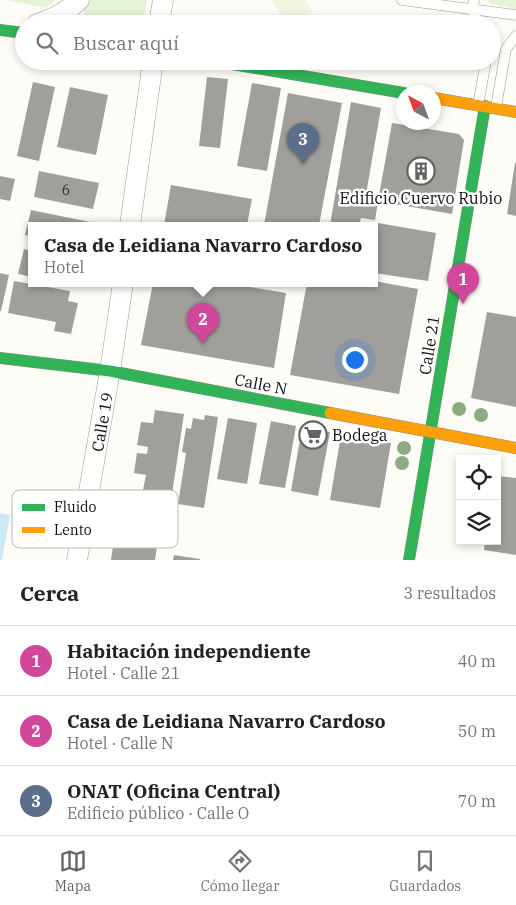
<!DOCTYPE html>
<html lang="es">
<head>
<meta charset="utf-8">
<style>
	:root { --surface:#fff; --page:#f2f2f2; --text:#222; --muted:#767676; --line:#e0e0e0; --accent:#646362 }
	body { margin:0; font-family:"IBM Plex Serif",serif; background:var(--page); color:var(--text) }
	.controls { position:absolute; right:15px; bottom:15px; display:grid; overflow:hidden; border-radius:0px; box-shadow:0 2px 8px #0003 }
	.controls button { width:45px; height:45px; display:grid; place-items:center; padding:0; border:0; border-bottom:1px solid var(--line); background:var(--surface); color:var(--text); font:25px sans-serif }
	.compass { position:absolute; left:396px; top:85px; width:45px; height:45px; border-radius:50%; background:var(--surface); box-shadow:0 2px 8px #0003; rotate:319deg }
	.you { position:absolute; left:354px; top:359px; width:18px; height:18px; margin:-12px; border:4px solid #fff; border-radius:50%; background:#1a73e8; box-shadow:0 0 0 8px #1a73e833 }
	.badge { display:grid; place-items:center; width:32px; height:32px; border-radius:50%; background:var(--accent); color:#fff; font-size:16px; font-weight:700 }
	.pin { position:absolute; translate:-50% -41px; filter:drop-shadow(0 1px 2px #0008) }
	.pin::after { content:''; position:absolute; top:26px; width:18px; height:15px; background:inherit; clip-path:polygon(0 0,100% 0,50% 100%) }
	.popup { position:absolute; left:28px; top:222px; width:350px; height:65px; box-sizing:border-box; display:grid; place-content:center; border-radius:0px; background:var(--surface); filter:drop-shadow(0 1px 4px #0005); font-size:16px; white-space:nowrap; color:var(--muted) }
	.popup b { font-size:19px; color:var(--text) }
	.popup::after { content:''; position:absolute; left:50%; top:100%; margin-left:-10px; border:10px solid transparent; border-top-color:var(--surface) }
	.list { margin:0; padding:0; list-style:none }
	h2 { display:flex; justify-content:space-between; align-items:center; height:65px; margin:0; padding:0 20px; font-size:21px }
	h2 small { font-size:16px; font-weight:400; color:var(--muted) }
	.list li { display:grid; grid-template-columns:32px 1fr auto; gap:15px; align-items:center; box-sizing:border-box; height:70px; padding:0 20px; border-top:1px solid var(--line) }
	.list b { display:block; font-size:19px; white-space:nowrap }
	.list p { margin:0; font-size:16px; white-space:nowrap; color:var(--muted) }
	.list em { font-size:16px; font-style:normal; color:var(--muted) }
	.icon { flex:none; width:28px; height:28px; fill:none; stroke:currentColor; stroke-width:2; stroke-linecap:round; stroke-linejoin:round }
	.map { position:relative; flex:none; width:516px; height:560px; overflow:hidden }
	.search { position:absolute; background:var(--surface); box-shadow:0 2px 8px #0003; left:15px; right:15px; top:15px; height:55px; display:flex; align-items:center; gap:12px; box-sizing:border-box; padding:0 18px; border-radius:28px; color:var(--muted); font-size:19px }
	.sheet { height:275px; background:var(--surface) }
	nav { display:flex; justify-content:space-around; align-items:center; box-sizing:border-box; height:70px; border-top:1px solid var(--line); background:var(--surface); font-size:14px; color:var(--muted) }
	nav a { display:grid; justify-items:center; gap:2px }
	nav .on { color:var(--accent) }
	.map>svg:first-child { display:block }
	.green { fill:#e7f3d7 }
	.pitch { fill:#f0f6e1 }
	.water { fill:#cde8f7 }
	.building { fill:#a19f9c }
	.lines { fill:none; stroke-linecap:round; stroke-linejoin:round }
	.lane-casing { stroke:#979795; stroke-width:11 }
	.street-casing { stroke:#979795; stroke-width:21 }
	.fast-casing { stroke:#8e8d8b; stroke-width:12 }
	.slow-casing { stroke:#8e8d8b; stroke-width:12 }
	.lane { stroke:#fffffe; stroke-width:10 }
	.street { stroke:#fffffe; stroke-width:20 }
	.fast { stroke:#30b455; stroke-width:11 }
	.slow { stroke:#ff9f0a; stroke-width:11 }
	.tree { fill:#8cac80 }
	.labels { text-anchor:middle; stroke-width:5; stroke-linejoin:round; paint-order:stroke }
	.number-label { font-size:14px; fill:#353434 }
	.poi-label { font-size:16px; fill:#111; stroke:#fff }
	.street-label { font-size:16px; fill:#111; stroke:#fff }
	.key { fill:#fff; stroke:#b8b8b8; stroke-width:1 }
	.key-label { font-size:14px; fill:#111 }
</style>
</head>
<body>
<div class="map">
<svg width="516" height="560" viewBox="0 0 516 560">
	<rect width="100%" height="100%" fill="#fdfcf7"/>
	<g class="green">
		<path d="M6 0H56L46 8Z"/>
		<path d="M90 0H147L142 24H94L85 22 84 8Z"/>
		<path d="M487 0H516V9L491 4Z"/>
	</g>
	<path class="pitch" d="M272 0H306L313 11 294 24H287Z"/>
	<path class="water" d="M0 513 10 515 2 560H0Z"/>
	<g class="building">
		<path d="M207 77 228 79 220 148 199 146Z"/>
		<path d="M33 82 55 87 39 161 17 156Z"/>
		<path d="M252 83 281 88 267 171 237 166Z"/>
		<path d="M70 87 108 95 96 155 57 147Z"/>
		<path d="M288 93 342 103 319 225H264Z"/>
		<path d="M351 102 381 108 365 200 378 202 375 220 361 218 359 225H330Z"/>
		<path d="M392 123 459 134 464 140 452 214 378 201Z"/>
		<path d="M515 163H516V216L507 214Z"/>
		<path d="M39 171 99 183 93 209 34 197Z"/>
		<path d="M0 176 15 179 10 201 0 199Z"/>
		<path d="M171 185 252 199 247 225H164Z"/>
		<path d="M31 210 90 222 89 225H32V236L25 235Z"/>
		<path d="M372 222 436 233 428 281 374 273V225H371Z"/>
		<path d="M24 249 32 251V277L18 274Z"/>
		<path d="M0 273 9 275 1 311H0Z"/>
		<path d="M14 281 70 291 68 301 78 303 71 334 54 331 56 322 8 313Z"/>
		<path d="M374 281 418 289 399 394 290 375 307 283H374Z"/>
		<path d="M64 283H79L78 286Z"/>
		<path d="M153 283H238L237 285 286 293 274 368 141 345Z"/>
		<path d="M487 312 516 317V407L471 398Z"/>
		<path d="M155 410 184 414 172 494 143 490 146 475 134 473 137 453 147 454 148 447 137 445 141 422 153 423Z"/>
		<path d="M205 415 218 417 204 508 178 504 186 453 182 452 186 428 191 429 193 418 204 420Z"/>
		<path d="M228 418 257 423 247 484 217 479Z"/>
		<path d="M271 421 296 426 285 488 259 484Z"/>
		<path d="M302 428 330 432 318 496 291 491Z"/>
		<path d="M341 435 391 443 380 508 330 500Z"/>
		<path d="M497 476 516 478V555L484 550 485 541H497Z"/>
		<path d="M115 533 158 540 155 560H111Z"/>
		<path d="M174 555 200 559V560H173Z"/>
	</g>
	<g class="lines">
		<g class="lane-casing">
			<g id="lane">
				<path d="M402 0 516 15"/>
				<path d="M474 0 472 10 479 24"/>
				<path d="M478 105 486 61"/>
				<path d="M496 107 506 49 516 36"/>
			</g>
		</g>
		<g class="street-casing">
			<g id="street">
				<path d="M37 24C53 19 67 12 79 0"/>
				<path d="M159 24 163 0"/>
				<path d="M130 225 153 61"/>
				<path d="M77 560 110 371 123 283"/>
			</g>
		</g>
		<g class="fast-casing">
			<g id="fast">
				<path d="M0 30 24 33"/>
				<path d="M214 61 404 93"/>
				<path d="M0 358 110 371 330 413"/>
				<path d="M409 560 485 106"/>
			</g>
		</g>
		<g class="slow-casing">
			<g id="slow">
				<path d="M434 98 516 112"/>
				<path d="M330 413 516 448"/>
			</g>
		</g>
		<use href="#lane" class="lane"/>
		<use href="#street" class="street"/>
		<use href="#fast" class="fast"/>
		<use href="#slow" class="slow"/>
	</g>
	<g class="tree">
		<circle cx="459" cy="409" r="7"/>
		<circle cx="481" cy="415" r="7"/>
		<circle cx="404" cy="448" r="7"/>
		<circle cx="402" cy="463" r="7"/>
	</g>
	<defs>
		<g id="building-ring" transform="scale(1.4375)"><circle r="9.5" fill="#fff" stroke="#646362" stroke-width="1.5"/><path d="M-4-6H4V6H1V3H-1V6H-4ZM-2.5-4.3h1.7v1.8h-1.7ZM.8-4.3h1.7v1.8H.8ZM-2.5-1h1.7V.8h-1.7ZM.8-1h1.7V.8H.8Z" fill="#646362"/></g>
		<g id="supermarket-ring" transform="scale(1.4375)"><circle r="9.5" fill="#fff" stroke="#646362" stroke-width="1.5"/><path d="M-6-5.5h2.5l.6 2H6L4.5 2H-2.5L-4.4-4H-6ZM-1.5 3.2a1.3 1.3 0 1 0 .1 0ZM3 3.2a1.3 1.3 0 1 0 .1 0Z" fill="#646362"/></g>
	</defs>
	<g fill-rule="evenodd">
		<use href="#building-ring" x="421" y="171"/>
		<use href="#supermarket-ring" x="313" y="435"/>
	</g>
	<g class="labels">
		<g class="number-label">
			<text x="66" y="195">6</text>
		</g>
		<g class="poi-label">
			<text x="421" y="204">Edificio Cuervo Rubio</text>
			<text x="332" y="441" text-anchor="start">Bodega</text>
		</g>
		<g class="street-label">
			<text transform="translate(429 345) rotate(-81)" y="6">Calle 21</text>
			<text transform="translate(261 384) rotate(11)" y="6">Calle N</text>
			<text transform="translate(102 422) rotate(-80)" y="6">Calle 19</text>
		</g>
	</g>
	<rect x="12" y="490" width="166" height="58" rx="8" class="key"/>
	<rect x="22" y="504" width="23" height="7" fill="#30b455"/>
	<rect x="22" y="527" width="23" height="6" fill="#ff9f0a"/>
	<g class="key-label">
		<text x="54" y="512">Fluido</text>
		<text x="54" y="535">Lento</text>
	</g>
</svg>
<div class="controls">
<button><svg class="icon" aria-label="locate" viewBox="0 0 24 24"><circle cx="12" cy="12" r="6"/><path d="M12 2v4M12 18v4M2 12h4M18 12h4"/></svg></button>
<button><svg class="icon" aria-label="layers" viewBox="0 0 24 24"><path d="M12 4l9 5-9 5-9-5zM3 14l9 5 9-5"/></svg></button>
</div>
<svg class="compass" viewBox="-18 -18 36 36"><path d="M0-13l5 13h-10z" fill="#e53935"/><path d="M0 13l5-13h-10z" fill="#767676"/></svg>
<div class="you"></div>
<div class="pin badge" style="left:463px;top:304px;background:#d1479c">1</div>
<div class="pin badge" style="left:203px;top:344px;background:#d1479c">2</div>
<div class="popup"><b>Casa de Leidiana Navarro Cardoso</b>Hotel</div>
<div class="pin badge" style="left:303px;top:164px;background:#5c6f8a">3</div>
<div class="search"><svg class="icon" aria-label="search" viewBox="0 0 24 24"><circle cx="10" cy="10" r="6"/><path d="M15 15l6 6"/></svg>Buscar aquí</div>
</div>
<section class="sheet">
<h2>Cerca<small>3 resultados</small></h2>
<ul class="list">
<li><span class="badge" style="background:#d1479c">1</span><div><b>Habitación independiente</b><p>Hotel · Calle 21</p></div><em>40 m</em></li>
<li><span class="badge" style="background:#d1479c">2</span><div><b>Casa de Leidiana Navarro Cardoso</b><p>Hotel · Calle N</p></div><em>50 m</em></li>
<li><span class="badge" style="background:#5c6f8a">3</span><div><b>ONAT (Oficina Central)</b><p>Edificio público · Calle O</p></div><em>70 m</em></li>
</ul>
</section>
<nav>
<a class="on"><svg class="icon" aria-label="map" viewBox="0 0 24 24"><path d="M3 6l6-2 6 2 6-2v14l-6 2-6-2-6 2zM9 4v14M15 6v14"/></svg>Mapa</a>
<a><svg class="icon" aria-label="directions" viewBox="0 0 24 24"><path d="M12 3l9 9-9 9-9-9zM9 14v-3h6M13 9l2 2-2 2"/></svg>Cómo llegar</a>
<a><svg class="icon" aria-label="saved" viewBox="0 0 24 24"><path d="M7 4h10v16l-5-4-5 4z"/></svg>Guardados</a>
</nav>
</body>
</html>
